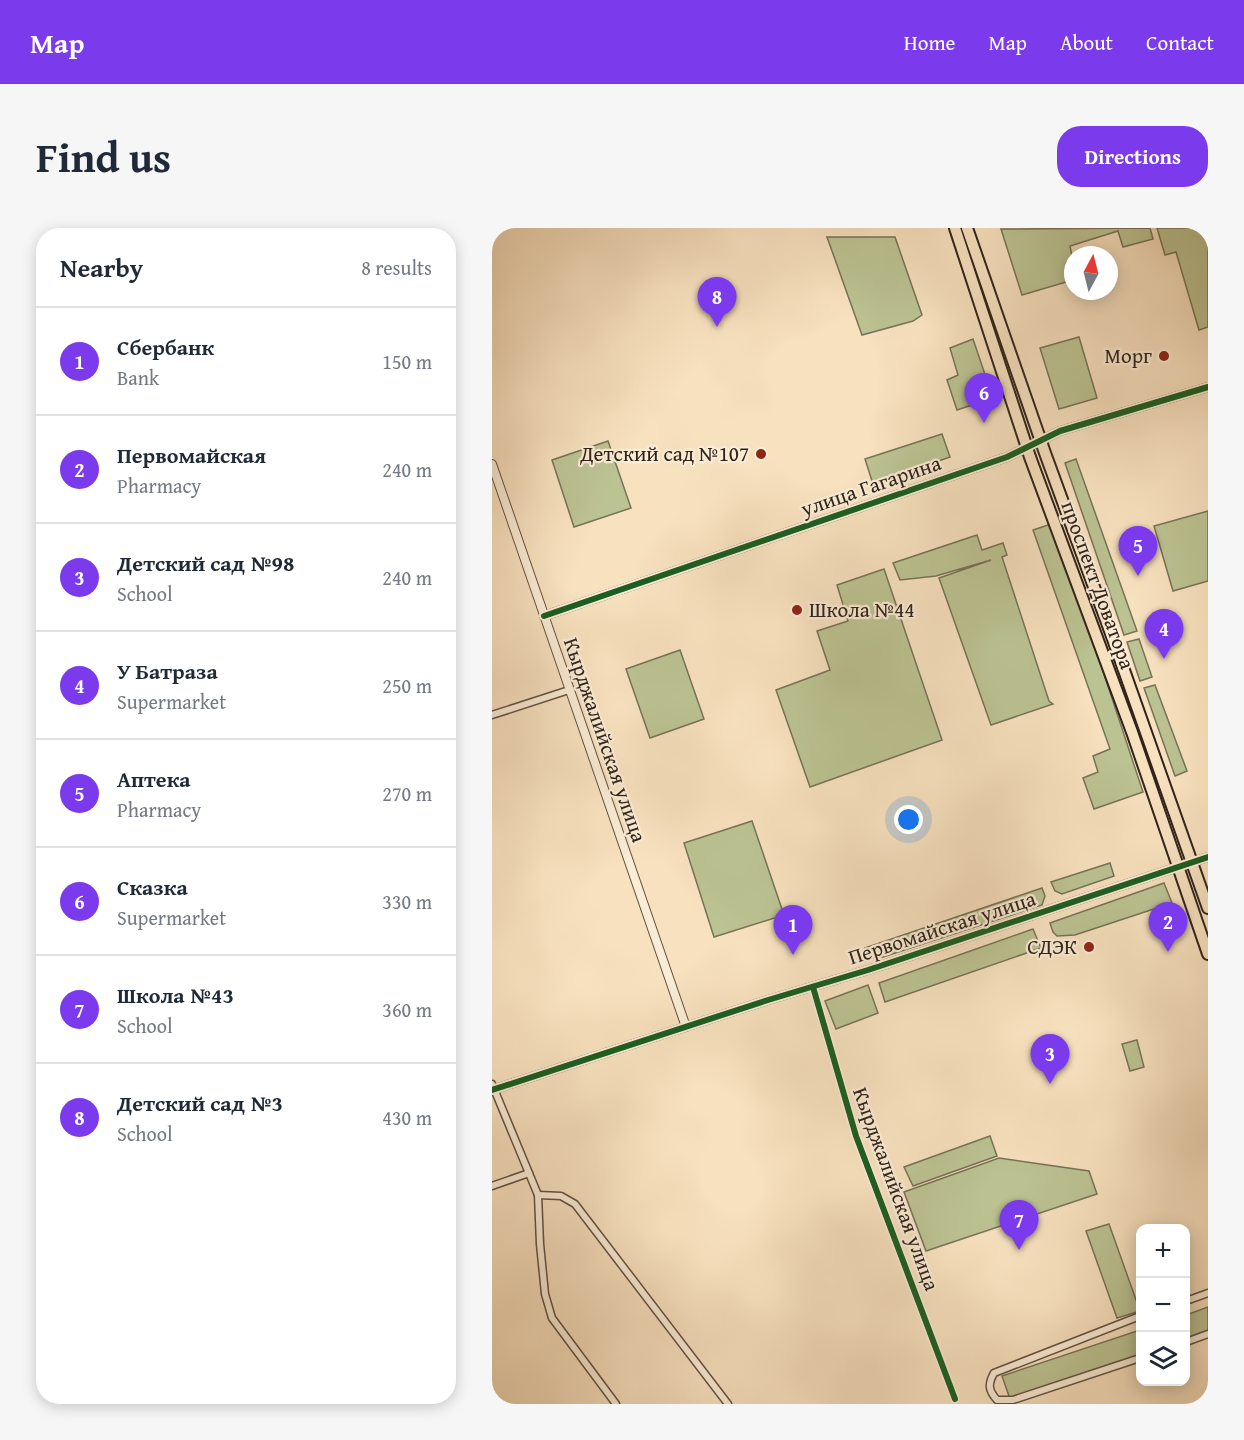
<!DOCTYPE html>
<html lang="en">
<head>
<meta charset="utf-8">
<style>
	:root { --surface:#fff; --page:#f6f6f7; --text:#1f2937; --muted:#747a83; --line:#e0e1e3; --accent:#7c3aed }
	body { margin:0; font-family:"Gentium Book Plus",serif; background:var(--page); color:var(--text) }
	.controls { position:absolute; right:18px; bottom:18px; display:grid; overflow:hidden; border-radius:12px; box-shadow:0 3px 15px #0003 }
	.controls button { width:54px; height:54px; display:grid; place-items:center; padding:0; border:0; border-bottom:2px solid var(--line); background:var(--surface); color:var(--text); font:30px sans-serif }
	.compass { position:absolute; left:572px; top:18px; width:54px; height:54px; border-radius:50%; background:var(--surface); box-shadow:0 3px 15px #0003; rotate:7deg }
	.you { position:absolute; left:417px; top:592px; width:21px; height:21px; margin:-15px; border:4px solid #fff; border-radius:50%; background:#1a73e8; box-shadow:0 0 0 9px #1a73e833 }
	.badge { display:grid; place-items:center; width:39px; height:39px; border-radius:50%; background:var(--accent); color:#fff; font-size:20px; font-weight:700 }
	.pin { position:absolute; translate:-50% -50px; filter:drop-shadow(0 2px 3px #0008) }
	.pin::after { content:''; position:absolute; top:32px; width:21px; height:18px; background:inherit; clip-path:polygon(0 0,100% 0,50% 100%) }
	.list { margin:0; padding:0; list-style:none }
	h2 { display:flex; justify-content:space-between; align-items:center; height:78px; margin:0; padding:0 24px; font-size:26px }
	h2 small { font-size:20px; font-weight:400; color:var(--muted) }
	.list li { display:grid; grid-template-columns:39px 1fr auto; gap:18px; align-items:center; box-sizing:border-box; height:108px; padding:0 24px; border-top:2px solid var(--line) }
	.list b { display:block; font-size:22px; white-space:nowrap }
	.list p { margin:0; font-size:20px; white-space:nowrap; color:var(--muted) }
	.list em { font-size:20px; font-style:normal; color:var(--muted) }
	.icon { flex:none; width:33px; height:33px; fill:none; stroke:currentColor; stroke-width:2; stroke-linecap:round; stroke-linejoin:round }
	.map { position:relative; flex:none; width:716px; height:1176px; overflow:hidden; border-radius:24px }
	header { display:flex; align-items:center; gap:36px; box-sizing:border-box; height:84px; padding:0 30px; background:var(--accent); color:#fff }
	header strong { font-size:28px }
	nav { display:flex; gap:33px; margin-inline-start:auto; font-size:21px }
	.intro { display:flex; align-items:center; justify-content:space-between; box-sizing:border-box; height:144px; padding:0 36px }
	h1 { margin:0; font-size:42px }
	.button { padding:15px 27px; border-radius:24px; background:var(--accent); color:#fff; font-size:21px; font-weight:700 }
	main { display:flex; gap:36px; padding:0 36px }
	aside { flex:1; background:var(--surface); border-radius:24px; box-shadow:0 3px 15px #0003 }
	.map>svg:first-child { display:block }
	.green { fill:#bcc393; stroke:#767357; stroke-width:1.5 }
	.lines { fill:none; stroke-linecap:round; stroke-linejoin:round }
	.minor-casing { stroke:#625244; stroke-width:9 }
	.tertiary-casing { stroke:#625244; stroke-width:10 }
	.primary-casing { stroke:#30231b; stroke-width:14 }
	.minor { stroke:#faecd5; stroke-width:6 }
	.tertiary { stroke:#faecd5; stroke-width:8 }
	.primary { stroke:#f8e1bf; stroke-width:10 }
	.cycleway-casing { stroke:#faecd5; stroke-width:10 }
	.cycleway { stroke:#1b5e20; stroke-width:6 }
	.poi-dot { fill:#8f2418; stroke:#faecd5; stroke-width:2 }
	.labels { text-anchor:middle; stroke-width:4.5; stroke-linejoin:round; paint-order:stroke }
	.poi-label { font-size:21px; fill:#30231b; stroke:#faecd5; text-anchor:end }
	.street-label { font-size:21px; fill:#30231b; stroke:#faecd5 }
</style>
</head>
<body>
<header>
<strong>Map</strong>
<nav><a>Home</a><a>Map</a><a>About</a><a>Contact</a></nav>
</header>
<div class="intro"><h1>Find us</h1><a class="button">Directions</a></div>
<main>
<aside>
<h2>Nearby<small>8 results</small></h2>
<ul class="list">
<li><span class="badge">1</span><div><b>Сбербанк</b><p>Bank</p></div><em>150 m</em></li>
<li><span class="badge">2</span><div><b>Первомайская</b><p>Pharmacy</p></div><em>240 m</em></li>
<li><span class="badge">3</span><div><b>Детский сад №98</b><p>School</p></div><em>240 m</em></li>
<li><span class="badge">4</span><div><b>У Батраза</b><p>Supermarket</p></div><em>250 m</em></li>
<li><span class="badge">5</span><div><b>Аптека</b><p>Pharmacy</p></div><em>270 m</em></li>
<li><span class="badge">6</span><div><b>Сказка</b><p>Supermarket</p></div><em>330 m</em></li>
<li><span class="badge">7</span><div><b>Школа №43</b><p>School</p></div><em>360 m</em></li>
<li><span class="badge">8</span><div><b>Детский сад №3</b><p>School</p></div><em>430 m</em></li>
</ul>
</aside>
<div class="map">
<svg width="716" height="1176" viewBox="0 0 716 1176">
	<rect width="100%" height="100%" fill="#f8e1bf"/>
	<filter id="stains"><feTurbulence type="fractalNoise" baseFrequency=".00333" numOctaves="4"/><feColorMatrix values="0 0 0 0 .2 0 0 0 0 .09 0 0 0 0 .02 0 0 0 .5 -.17"/></filter>
	<radialGradient id="worn" r=".72"><stop offset=".6" stop-color="#630" stop-opacity="0"/><stop offset="1" stop-color="#630" stop-opacity=".3"/></radialGradient>
	<g class="green">
		<path d="M658 0 661 11 631 19 626 3 578 18 581 33V52L530 67 509 1Z"/>
		<path d="M665 0H716V99L707 102 684 24 673 27Z"/>
		<path d="M335 9H403L430 87 421 93 370 107Z"/>
		<path d="M587 109 605 170 567 181 548 120Z"/>
		<path d="M481 111 501 170 465 182 455 152 466 147 458 120Z"/>
		<path d="M450 206 458 229 381 256 373 231Z"/>
		<path d="M116 213 139 280 82 299 60 232Z"/>
		<path d="M584 231 645 403 632 407 573 235Z"/>
		<path d="M716 283V353L681 363 662 298Z"/>
		<path d="M562 295 651 564 602 581 591 550 606 544 601 528 618 521 541 302Z"/>
		<path d="M485 307 490 322 511 315 515 327 510 329 557 473 561 476 499 497 447 350 499 332 444 348 408 352 401 335Z"/>
		<path d="M392 341 450 512 318 559 284 462 338 442 325 403 356 393 345 357Z"/>
		<path d="M647 411 660 449 648 453 635 414Z"/>
		<path d="M188 422 212 491 158 510 134 441Z"/>
		<path d="M663 457 695 543 683 548 652 460Z"/>
		<path d="M260 593 292 687 222 709 192 615Z"/>
		<path d="M618 635 622 648 570 666 563 663 559 654Z"/>
		<path d="M672 655 680 675 583 707 565 708 561 704 558 695Z"/>
		<path d="M550 660 553 668 550 677 385 731 376 727 373 720Z"/>
		<path d="M541 701 549 720 393 774 387 755Z"/>
		<path d="M376 757 386 785 344 801 333 773Z"/>
		<path d="M645 812 652 839 638 843 630 816Z"/>
		<path d="M498 908 505 928 421 958 412 939Z"/>
		<path d="M507 930 597 943 605 966 434 1023 412 964Z"/>
		<path d="M617 996 648 1083 625 1090 594 1003Z"/>
		<path d="M716 1079V1105L694 1112V1087Z"/>
		<path d="M648 1102V1127L518 1171 510 1148Z"/>
	</g>
	<g class="lines">
		<g class="minor-casing">
			<g id="minor">
				<path d="M0 487 77 462"/>
				<path d="M321 759 364 908 463 1171"/>
				<path d="M0 856 46 967 48 1016 53 1066 60 1090 124 1176"/>
				<path d="M0 958 37 945"/>
				<path d="M46 967 69 968 83 976 236 1176"/>
				<path d="M694 1073 716 1065"/>
				<path d="M648 1088 502 1145C496 1156 496 1162 505 1172H521L648 1130"/>
				<path d="M694 1114 716 1106"/>
				<path d="M0 1172 2 1176"/>
			</g>
		</g>
		<g class="tertiary-casing">
			<g id="tertiary">
				<path d="M0 236 194 799"/>
				<path d="M52 388 515 229 568 203 716 159"/>
				<path d="M0 862 276 772 376 742 716 629"/>
			</g>
		</g>
		<g class="primary-casing">
			<g id="primary">
				<path d="M463 0 538 229 640 504 716 726"/>
				<path d="M475 0 553 225 621 411 716 680"/>
			</g>
		</g>
		<use href="#minor" class="minor"/>
		<use href="#tertiary" class="tertiary"/>
		<use href="#primary" class="primary"/>
		<g class="cycleway-casing">
			<g id="cycleway">
				<path d="M52 388 515 229 568 203 716 159"/>
				<path d="M321 759 364 908 463 1171"/>
				<path d="M0 862 276 772 376 742 716 629"/>
			</g>
		</g>
		<use href="#cycleway" class="cycleway"/>
	</g>
	<g class="poi-dot">
		<circle cx="672" cy="128" r="6"/>
		<circle cx="269" cy="226" r="6"/>
		<circle cx="305" cy="382" r="6"/>
		<circle cx="597" cy="719" r="6"/>
	</g>
	<g class="labels">
		<g class="poi-label">
			<text x="660" y="135">Морг</text>
			<text x="257" y="233">Детский сад №107</text>
			<text x="317" y="389" text-anchor="start">Школа №44</text>
			<text x="585" y="726">СДЭК</text>
		</g>
		<g class="street-label">
			<text transform="translate(379 258) rotate(-19)" y="7">улица Гагарина</text>
			<text transform="translate(606 357) rotate(70)" y="7">проспект Доватора</text>
			<text transform="translate(113 512) rotate(71)" y="7">Кырджалийская улица</text>
			<text transform="translate(450 700) rotate(-18)" y="7">Первомайская улица</text>
			<text transform="translate(404 961) rotate(70)" y="7">Кырджалийская улица</text>
		</g>
	</g>
	<rect width="100%" height="100%" filter="url(#stains)"/>
	<rect width="100%" height="100%" fill="url(#worn)"/>
</svg>
<div class="controls">
<button>+</button>
<button>−</button>
<button><svg class="icon" aria-label="layers" viewBox="0 0 24 24"><path d="M12 4l9 5-9 5-9-5zM3 14l9 5 9-5"/></svg></button>
</div>
<svg class="compass" viewBox="-18 -18 36 36"><path d="M0-13l5 13h-10z" fill="#e53935"/><path d="M0 13l5-13h-10z" fill="#747a83"/></svg>
<div class="you"></div>
<div class="pin badge" style="left:301px;top:727px">1</div>
<div class="pin badge" style="left:676px;top:724px">2</div>
<div class="pin badge" style="left:558px;top:856px">3</div>
<div class="pin badge" style="left:672px;top:431px">4</div>
<div class="pin badge" style="left:646px;top:348px">5</div>
<div class="pin badge" style="left:492px;top:195px">6</div>
<div class="pin badge" style="left:527px;top:1022px">7</div>
<div class="pin badge" style="left:225px;top:99px">8</div>
</div>
</main>
</body>
</html>
